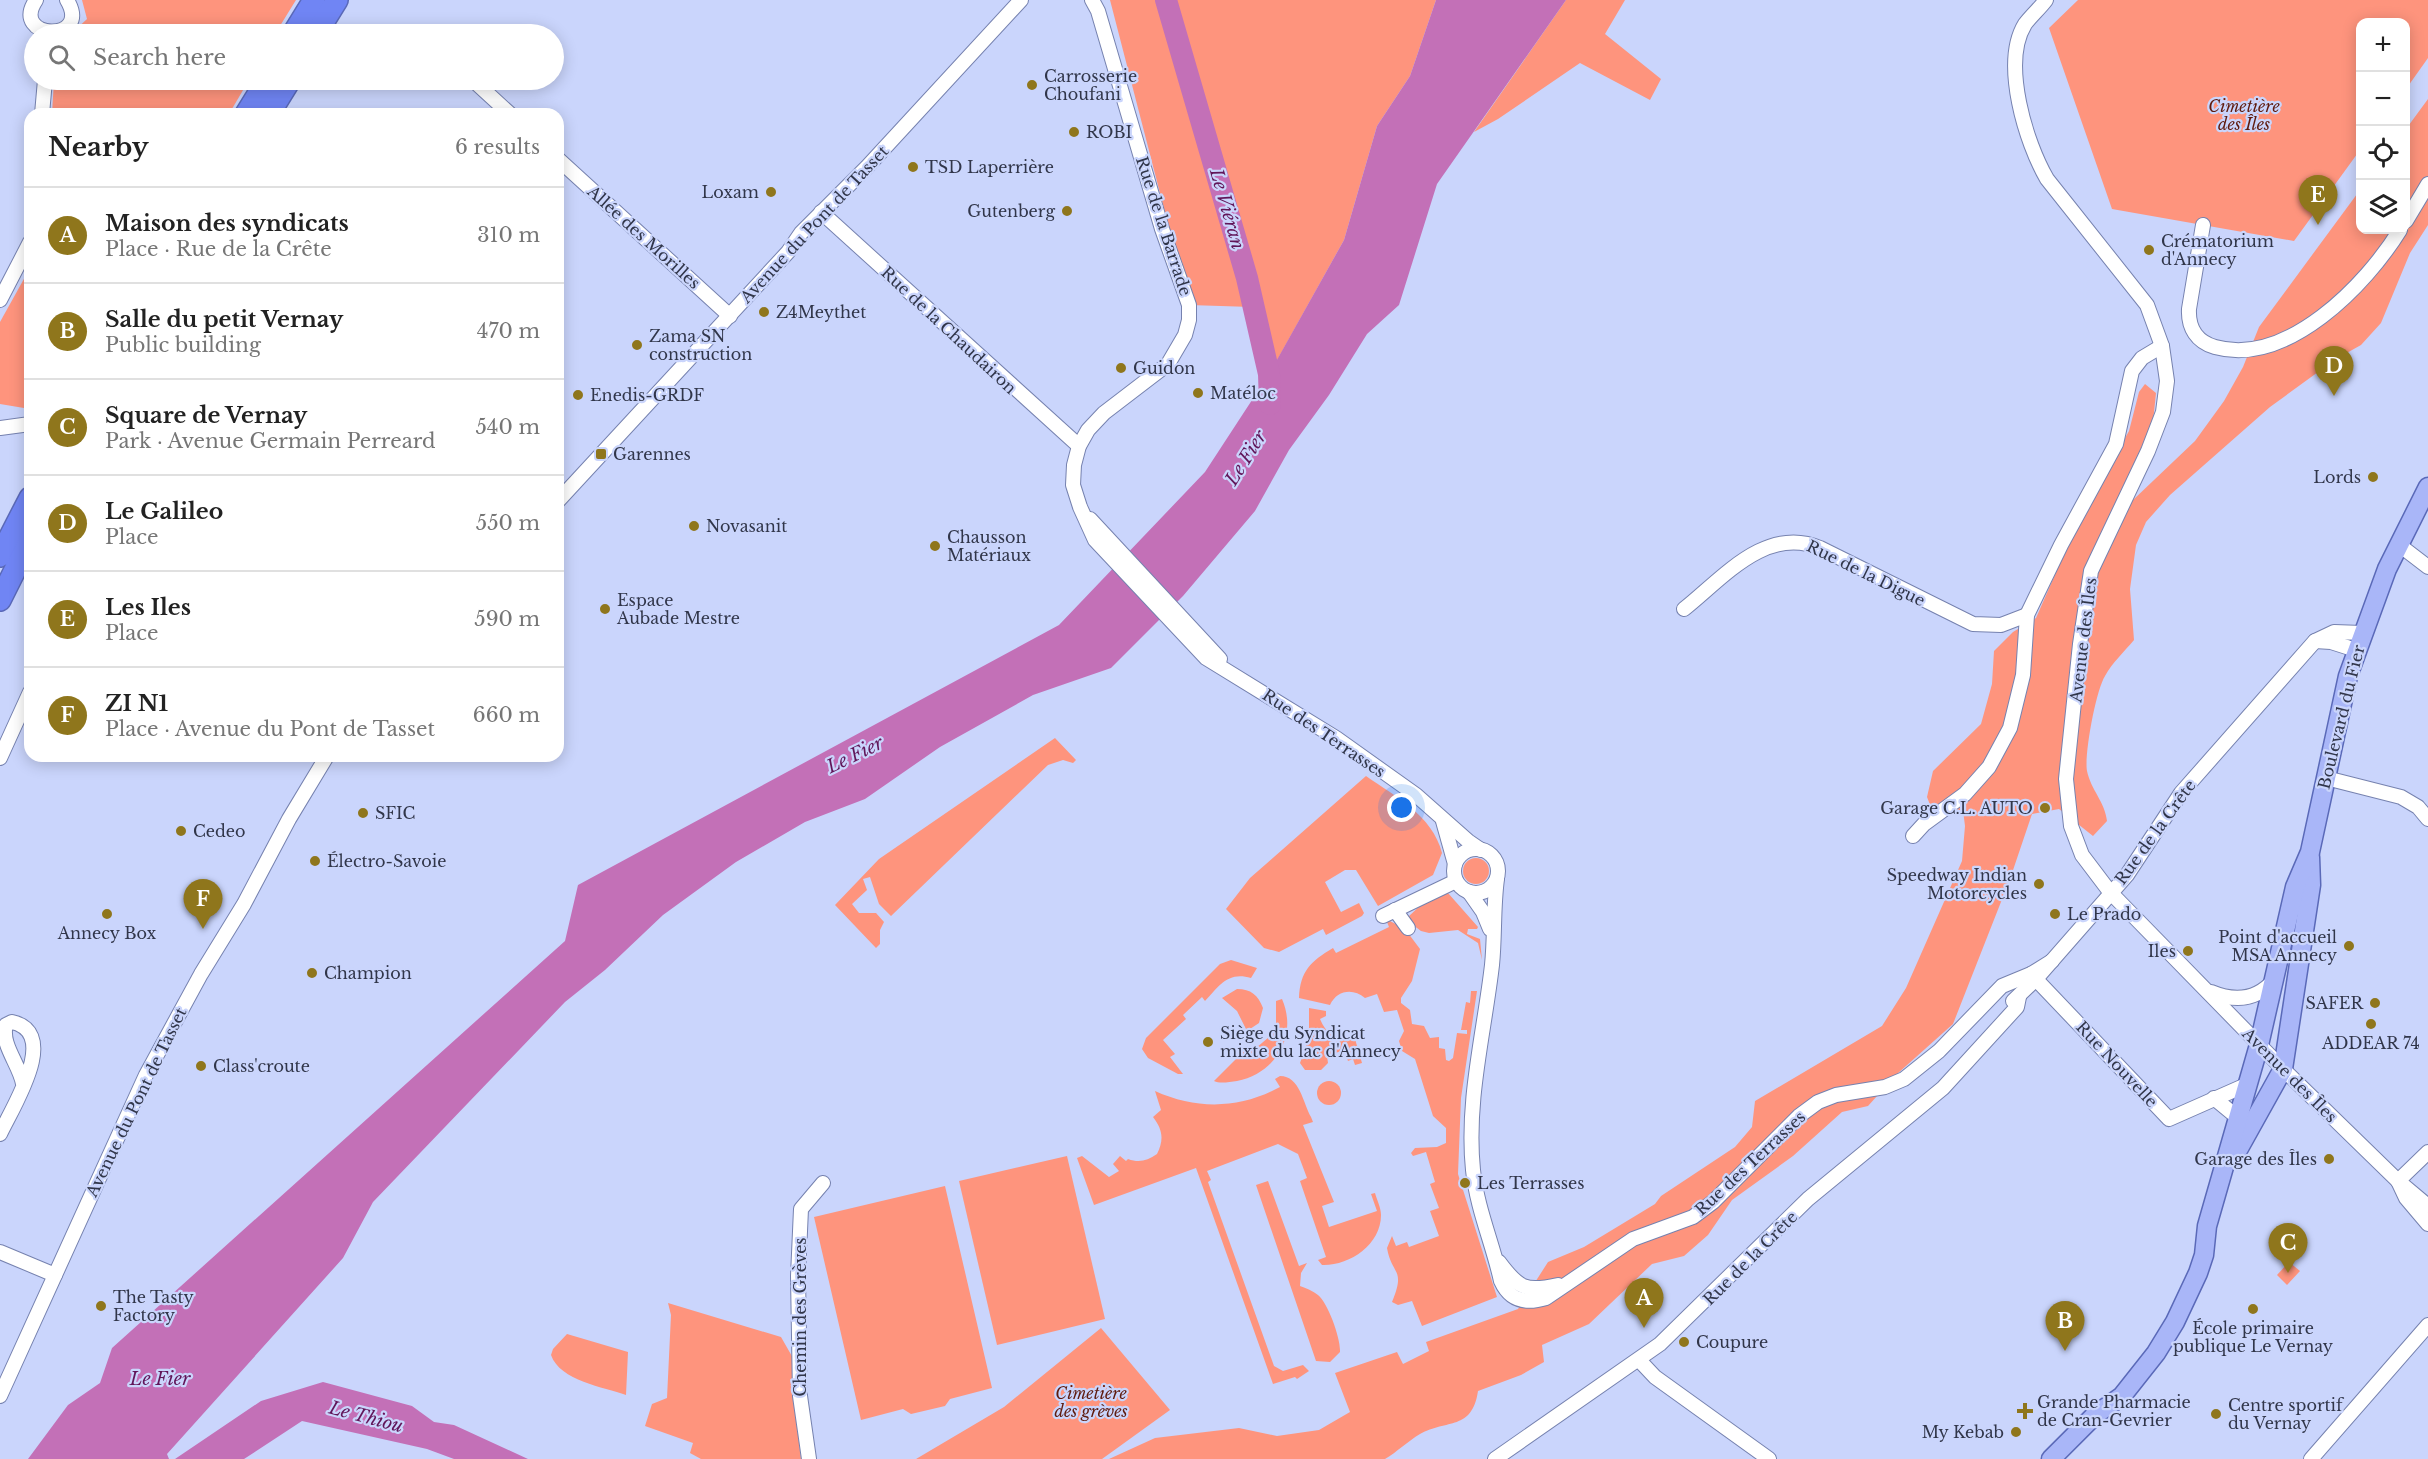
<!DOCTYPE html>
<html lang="en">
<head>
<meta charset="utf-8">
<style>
	:root { --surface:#fff; --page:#f6f6f6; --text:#222; --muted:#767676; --line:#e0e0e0; --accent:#8f761c }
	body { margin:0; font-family:"Libre Baskerville",serif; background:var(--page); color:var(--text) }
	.controls { position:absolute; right:18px; top:18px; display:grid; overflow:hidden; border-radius:12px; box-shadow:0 3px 15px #0003 }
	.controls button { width:54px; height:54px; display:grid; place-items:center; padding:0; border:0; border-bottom:2px solid var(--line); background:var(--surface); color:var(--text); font:30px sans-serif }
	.you { position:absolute; left:1402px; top:808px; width:21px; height:21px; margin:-15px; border:4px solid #fff; border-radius:50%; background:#1a73e8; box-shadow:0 0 0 9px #1a73e833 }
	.badge { display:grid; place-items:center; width:39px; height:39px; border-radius:50%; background:var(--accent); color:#fff; font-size:20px; font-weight:700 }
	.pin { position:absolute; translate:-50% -50px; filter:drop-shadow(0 2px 3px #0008) }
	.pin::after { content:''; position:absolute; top:32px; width:21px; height:18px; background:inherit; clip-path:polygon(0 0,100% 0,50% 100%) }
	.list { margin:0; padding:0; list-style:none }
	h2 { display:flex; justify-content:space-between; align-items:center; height:78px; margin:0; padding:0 24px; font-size:26px }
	h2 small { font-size:20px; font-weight:400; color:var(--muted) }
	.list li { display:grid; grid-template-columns:39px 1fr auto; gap:18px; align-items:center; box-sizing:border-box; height:96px; padding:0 24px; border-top:2px solid var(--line) }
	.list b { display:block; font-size:22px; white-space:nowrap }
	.list p { margin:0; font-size:20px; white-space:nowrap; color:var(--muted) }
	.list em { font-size:20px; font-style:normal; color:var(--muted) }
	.icon { flex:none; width:33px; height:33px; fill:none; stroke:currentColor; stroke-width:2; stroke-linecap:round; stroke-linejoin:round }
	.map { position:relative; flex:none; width:2428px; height:1459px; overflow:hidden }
	.search { position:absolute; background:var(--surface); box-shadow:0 3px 15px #0003; left:24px; top:24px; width:540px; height:66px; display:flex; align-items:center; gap:15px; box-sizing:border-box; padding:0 21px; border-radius:33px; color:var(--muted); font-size:22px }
	.panel { position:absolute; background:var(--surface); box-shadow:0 3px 15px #0003; left:24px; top:108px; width:540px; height:654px; border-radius:18px }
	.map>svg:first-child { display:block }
	.green { fill:#fe947d }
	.water { fill:#c370b7 }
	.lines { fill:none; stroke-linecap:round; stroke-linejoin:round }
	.river { stroke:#c370b7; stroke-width:22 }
	.minor-casing { stroke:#7682af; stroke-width:16 }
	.major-casing { stroke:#5a69b8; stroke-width:21 }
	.highway-casing { stroke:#5a69b8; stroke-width:24 }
	.minor { stroke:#fff; stroke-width:14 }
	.major { stroke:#a9b6f8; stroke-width:18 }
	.highway { stroke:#7085f4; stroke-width:21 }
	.poi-dot { fill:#8f761c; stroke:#cad5fc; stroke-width:2 }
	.labels { text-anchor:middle; stroke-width:4.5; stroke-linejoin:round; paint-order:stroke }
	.poi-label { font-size:16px; fill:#31364a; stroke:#cad5fc; text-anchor:start }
	.park-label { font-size:16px; font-style:italic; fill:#5f1b0e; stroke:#cad5fc }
	.street-label { font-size:16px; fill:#31364a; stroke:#cad5fc }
	.water-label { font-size:18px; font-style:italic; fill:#611559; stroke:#cad5fc }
</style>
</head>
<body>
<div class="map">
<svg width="2428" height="1459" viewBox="0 0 2428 1459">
	<rect width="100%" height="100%" fill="#cad5fc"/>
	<g class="green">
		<path d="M82 0H296L275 34H71L87 19Z"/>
		<path d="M1110 0H1436L1410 76 1377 126 1344 240 1271 371 1252 307 1189 305Z"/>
		<path d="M1566 0H1625L1605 34 1661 79 1650 100 1580 63 1498 119 1474 132Z"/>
		<path d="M2078 0H2428V58L2406 89V22H2360V150L2294 241 2112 209 2049 28Z"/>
		<path d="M54 80H249L229 114H52Z"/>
		<path d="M2428 99V225L2410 253 2381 323 2361 345 2336 359 2270 407 2170 495 2146 522 2136 545 2130 589 2134 640C2124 652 2112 663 2105 676 2096 690 2084 755 2087 771 2091 790 2105 802 2107 821L2093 836 2059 809 2032 814 2010 879 1953 1024 1897 1074 1868 1106 1842 1112 1793 1156 1732 1200 1708 1235 1684 1256 1652 1264 1589 1324 1542 1345 1544 1362 1521 1375 1478 1391C1472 1431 1447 1419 1420 1434 1408 1441 1397 1452 1385 1459H1109L1155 1438 1239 1428 1277 1436 1319 1430 1350 1412 1335 1373 1397 1352 1403 1364 1429 1351 1426 1342 1518 1309 1548 1262 1584 1247 1655 1204 1661 1196 1735 1147 1752 1127 1755 1101 1882 1026 1906 988 1962 861 1965 826 1963 810H1932L1927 797 1933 771 1981 724 1992 684 1994 651 2013 632 2036 618 2079 520 2129 431 2139 392 2145 384 2156 393 2153 422 2132 474 2133 500 2195 441 2224 401 2243 367 2259 327 2360 190V230H2406V129Z"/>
		<path d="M30 268V409L0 404V322Z"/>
		<path d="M1055 738 1076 760 1073 763 1063 760 1048 765 891 916 879 904 870 877 863 879 867 890 852 904 859 913H876L884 922 880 930V944L876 948 835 905 879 859Z"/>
		<path d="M1366 776C1396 797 1432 815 1442 853L1433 875 1378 906 1356 870H1345L1325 882 1341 912 1359 903 1364 913 1362 916 1326 935 1323 929 1279 952 1264 948 1226 909 1250 878Z"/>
		<circle cx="1476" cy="871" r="13"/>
		<path d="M1448 893 1478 927 1477 929H1468L1467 934 1480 939 1482 960 1478 943 1458 930 1429 933 1421 931 1409 922 1408 917 1423 903Z"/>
		<path d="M1390 921 1405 929 1420 949 1412 981 1401 998V1003L1410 1010 1412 1024 1424 1026 1430 1038 1439 1037V1048L1445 1049 1446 1060 1449 1061 1453 1058 1457 1033 1467 1034V1030H1461L1466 1002 1470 1003 1471 991H1477L1461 1098 1458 1174 1497 1297 1422 1326 1412 1301 1398 1305 1392 1302C1406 1268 1392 1276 1387 1248L1392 1236 1396 1246 1407 1242 1409 1247 1439 1236 1430 1211 1439 1208 1430 1184 1435 1182 1426 1152 1413 1156 1411 1153 1415 1148 1437 1147 1446 1143V1128L1433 1116 1415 1059 1402 1051 1399 1041 1404 1031 1397 1010 1384 1012 1377 994 1365 998C1353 988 1337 990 1330 1005L1299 998C1300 971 1311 961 1333 948L1336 953 1389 927 1387 922Z"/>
		<path d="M1231 960 1257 968 1251 978C1228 971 1219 986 1205 1001L1202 997 1183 1015 1186 1019 1163 1040 1175 1054 1170 1057 1183 1074H1178L1148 1058 1142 1049 1146 1038 1220 964Z"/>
		<path d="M1237 989C1251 989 1258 995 1263 1008L1259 1023 1247 1031 1237 1011 1222 998Z"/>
		<path d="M1282 999C1298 1036 1276 1073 1237 1081 1229 1082 1220 1084 1214 1081L1244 1051 1256 1048 1269 1037 1276 1024V1001Z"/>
		<path d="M1309 1008 1326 1011V1016L1320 1019C1327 1036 1339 1042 1355 1039L1362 1063 1355 1065 1353 1059 1348 1061 1344 1050 1327 1056 1328 1063 1321 1070H1305L1300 1063 1309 1038Z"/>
		<path d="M1280 1076C1300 1076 1303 1103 1311 1117L1313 1122 1303 1125 1334 1202 1322 1206 1329 1227 1377 1211 1371 1194 1375 1193C1377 1200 1381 1208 1381 1215 1381 1245 1349 1266 1322 1265L1318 1260 1326 1257 1300 1181 1307 1178 1298 1154 1278 1144 1207 1171 1211 1180 1208 1182 1274 1366 1283 1371 1303 1365 1309 1371 1297 1379 1295 1377 1273 1384 1196 1168 1094 1205 1077 1158 1082 1156 1109 1177 1119 1171 1113 1164 1120 1156 1126 1161 1128 1159C1139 1163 1147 1161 1157 1154 1164 1140 1163 1130 1153 1117L1161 1110 1155 1091C1197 1110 1240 1109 1280 1087L1275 1079Z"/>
		<circle cx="1329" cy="1093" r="12"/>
		<path d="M1067 1156 1105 1319 997 1345 959 1181Z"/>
		<path d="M1268 1181 1299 1266 1307 1263 1301 1273 1300 1286C1306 1288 1313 1291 1318 1295 1328 1303 1341 1339 1340 1352L1330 1362 1316 1361 1256 1185Z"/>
		<path d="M945 1186 992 1388 950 1399 945 1406 911 1414 903 1409 861 1420 814 1217Z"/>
		<path d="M2289 1262 2300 1271 2287 1285 2277 1275Z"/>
		<path d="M668 1303 781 1337 793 1358 794 1402 801 1459H701L690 1453 693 1443 645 1426 652 1404 667 1398 671 1315Z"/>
		<path d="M1101 1328 1170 1410 1102 1459H916L1004 1407Z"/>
		<path d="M567 1334 628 1352 626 1395C604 1387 560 1381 551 1355L553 1349Z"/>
	</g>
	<g class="water">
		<path d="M1436 0H1566L1437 184 1399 305 1367 334 1329 395 1289 450 1255 511 1183 596 1111 668 1033 695 940 747 865 799 805 822 736 862 663 915 605 970 565 1002 373 1202 343 1258 167 1454 169 1459H28L68 1405 100 1383 112 1348 565 941 578 885 1059 625 1205 472 1269 374 1344 240 1377 126 1410 76Z"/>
		<path d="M323 1382 412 1406 434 1422 454 1425 528 1459H454L427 1449 302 1421 244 1459H175L261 1401Z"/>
	</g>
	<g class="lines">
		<path class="river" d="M1166 0 1247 278 1269 374 1270 404"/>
		<g class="minor-casing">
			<g id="minor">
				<path d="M36 0C9 40 93 44 67 0"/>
				<path d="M1092 0 1098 11 1162 229 1189 305V320L1185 335 1168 364 1104 413 1088 430 1079 446 1074 465 1073 485 1080 507 1095 540 1206 658 1336 738 1416 795 1468 841 1481 850"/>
				<path d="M2046 0C2040 8 2031 16 2025 24 2001 63 2026 143 2047 179L2147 305 2162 346 2167 381 2163 412 2148 451 2091 571 2080 644 2066 779 2071 826 2082 855 2110 892 2283 1069 2398 1181 2428 1206"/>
				<path d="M473 80 510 114"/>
				<path d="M42 114 45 80"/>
				<path d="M558 159 730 316"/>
				<path d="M821 212 1079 446"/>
				<path d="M2406 221 2428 184"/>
				<path d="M2203 225 2189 309C2188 328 2197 342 2215 347 2287 367 2366 285 2400 230"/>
				<path d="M0 300 30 242"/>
				<path d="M0 428 30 424"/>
				<path d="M558 501 788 252 801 233 867 167 1021 0"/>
				<path d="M1090 519 1220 659"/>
				<path d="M2398 544 2428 567"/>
				<path d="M1684 609C1723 578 1766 525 1820 548L1973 624 2001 625 2027 615"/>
				<path d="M2315 641 2331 642 2356 650"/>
				<path d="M0 758 30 692"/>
				<path d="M2326 778 2401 797 2418 807 2428 819"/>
				<path d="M1443 821 1455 864"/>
				<path d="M1913 836 1924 824 1965 794 1989 767 2010 728 2023 675 2027 615 2061 545 2116 444 2132 371 2142 358 2162 346"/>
				<circle cx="1476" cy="871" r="22"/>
				<path d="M1497 879C1493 908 1495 936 1492 965 1484 1034 1466 1101 1473 1170 1477 1209 1493 1244 1501 1281 1510 1301 1526 1304 1546 1298L1633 1239 1693 1217 1713 1202 1799 1116 1818 1102 1836 1095 1885 1087 1904 1079 1939 1051 2002 986 2031 974 2052 961"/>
				<path d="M1469 892 1483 912 1490 929"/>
				<path d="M1395 910 1408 928"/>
				<path d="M1383 916 1456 881"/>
				<path d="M2031 974 2169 1119 2246 1085"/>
				<path d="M2211 992C2235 1002 2257 1000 2274 980"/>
				<path d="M2013 1001 2036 979 2127 875 2181 793 2315 641 2334 632 2362 633"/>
				<path d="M2214 1098 2237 1117"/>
				<path d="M0 1134C12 1108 61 1033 12 1022L6 1025C0 1044 20 1065 23 1084"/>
				<path d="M2398 1181 2406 1198 2428 1224"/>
				<path d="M2398 1181 2428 1152"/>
				<path d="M0 1252 55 1275"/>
				<path d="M1499 1262C1519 1289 1526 1292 1558 1285"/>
				<path d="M1639 1360 1655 1377 1769 1459"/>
				<path d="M0 1396 146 1075 201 974 244 904 289 819 327 756"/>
				<path d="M809 1459 800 1396 798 1276 801 1209 823 1183"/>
				<path d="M1495 1459 1660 1344 1808 1199 1943 1088 2017 1007 2019 997"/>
				<path d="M2311 1459 2428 1325"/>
			</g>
		</g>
		<g class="major-casing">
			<g id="major">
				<path d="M2234 1157 2283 1069 2311 885 2310 857"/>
				<path d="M2051 1459 2095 1415 2122 1396 2156 1353 2175 1322 2198 1273 2204 1255 2207 1226 2259 1045 2295 887 2310 852 2348 676 2387 569 2428 487"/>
			</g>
		</g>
		<g class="highway-casing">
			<g id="highway">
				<path d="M293 34 314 0"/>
				<path d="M316 34 337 0"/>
				<path d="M246 114 267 80"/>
				<path d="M269 114 290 80"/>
				<path d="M0 556 30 498"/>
				<path d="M0 600 30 540"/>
			</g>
		</g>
		<use href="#minor" class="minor"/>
		<use href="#major" class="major"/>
		<use href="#highway" class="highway"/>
	</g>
	<g class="poi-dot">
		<circle cx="1032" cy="85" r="6"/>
		<circle cx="1074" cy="132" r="6"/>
		<circle cx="913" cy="167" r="6"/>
		<circle cx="771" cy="192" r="6"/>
		<circle cx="1067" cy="211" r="6"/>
		<circle cx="2149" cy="250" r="6"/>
		<circle cx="764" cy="312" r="6"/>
		<circle cx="637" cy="345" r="6"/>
		<circle cx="1121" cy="368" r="6"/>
		<circle cx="1198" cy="393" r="6"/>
		<circle cx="578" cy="395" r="6"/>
		<rect x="595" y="448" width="12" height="12" rx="3"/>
		<circle cx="2373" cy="477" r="6"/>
		<circle cx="694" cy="526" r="6"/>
		<circle cx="935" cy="546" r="6"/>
		<circle cx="605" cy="609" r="6"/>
		<circle cx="2045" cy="808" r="6"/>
		<circle cx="363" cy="813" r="6"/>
		<circle cx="181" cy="831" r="6"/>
		<circle cx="315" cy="861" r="6"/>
		<circle cx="2039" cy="884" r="6"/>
		<circle cx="107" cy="914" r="6"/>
		<circle cx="2055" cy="914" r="6"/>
		<circle cx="2349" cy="946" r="6"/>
		<circle cx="2188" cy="951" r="6"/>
		<circle cx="312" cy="973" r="6"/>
		<circle cx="2375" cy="1003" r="6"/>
		<circle cx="2371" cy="1024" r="6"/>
		<circle cx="1208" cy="1042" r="6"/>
		<circle cx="201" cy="1066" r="6"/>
		<circle cx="2329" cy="1159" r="6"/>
		<circle cx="1465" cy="1183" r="6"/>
		<circle cx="101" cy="1306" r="6"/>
		<circle cx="2253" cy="1309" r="6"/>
		<circle cx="1684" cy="1342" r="6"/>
		<path d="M2022 1402h6v6h6v6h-6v6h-6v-6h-6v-6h6z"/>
		<circle cx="2216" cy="1414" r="6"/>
		<circle cx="2016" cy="1432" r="6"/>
	</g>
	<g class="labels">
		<g class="poi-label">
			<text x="1044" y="82">Carrosserie<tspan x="1044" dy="18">Choufani</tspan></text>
			<text x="1086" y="138">ROBI</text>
			<text x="925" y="173">TSD Laperrière</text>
			<text x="759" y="198" text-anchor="end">Loxam</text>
			<text x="1055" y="217" text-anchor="end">Gutenberg</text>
			<text x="2161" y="247">Crématorium<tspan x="2161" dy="18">d'Annecy</tspan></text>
			<text x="776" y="318">Z4Meythet</text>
			<text x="649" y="342">Zama SN<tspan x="649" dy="18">construction</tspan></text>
			<text x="1133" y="374">Guidon</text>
			<text x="1210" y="399">Matéloc</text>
			<text x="590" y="401">Enedis-GRDF</text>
			<text x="613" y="460">Garennes</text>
			<text x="2361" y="483" text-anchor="end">Lords</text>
			<text x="706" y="532">Novasanit</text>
			<text x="947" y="543">Chausson<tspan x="947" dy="18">Matériaux</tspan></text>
			<text x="617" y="606">Espace<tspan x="617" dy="18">Aubade Mestre</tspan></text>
			<text x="2033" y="814" text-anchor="end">Garage C.L. AUTO</text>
			<text x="375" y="819">SFIC</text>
			<text x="193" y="837">Cedeo</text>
			<text x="327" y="867">Électro-Savoie</text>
			<text x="2027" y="881" text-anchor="end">Speedway Indian<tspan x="2027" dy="18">Motorcycles</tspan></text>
			<text x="2067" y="920">Le Prado</text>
			<text x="107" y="939" text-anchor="middle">Annecy Box</text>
			<text x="2337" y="943" text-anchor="end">Point d'accueil<tspan x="2337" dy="18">MSA Annecy</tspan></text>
			<text x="2176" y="957" text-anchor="end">Iles</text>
			<text x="324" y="979">Champion</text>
			<text x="2363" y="1009" text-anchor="end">SAFER</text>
			<text x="1220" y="1039">Siège du Syndicat<tspan x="1220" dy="18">mixte du lac d'Annecy</tspan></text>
			<text x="2371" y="1049" text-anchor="middle">ADDEAR 74</text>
			<text x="213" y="1072">Class'croute</text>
			<text x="2317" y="1165" text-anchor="end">Garage des Îles</text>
			<text x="1477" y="1189">Les Terrasses</text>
			<text x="113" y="1303">The Tasty<tspan x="113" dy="18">Factory</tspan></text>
			<text x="2253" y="1334" text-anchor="middle">École primaire<tspan x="2253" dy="18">publique Le Vernay</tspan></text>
			<text x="1696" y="1348">Coupure</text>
			<text x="2037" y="1408">Grande Pharmacie<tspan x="2037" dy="18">de Cran-Gevrier</tspan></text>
			<text x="2228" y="1411">Centre sportif<tspan x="2228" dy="18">du Vernay</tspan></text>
			<text x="2004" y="1438" text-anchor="end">My Kebab</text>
		</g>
		<g class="park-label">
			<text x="2244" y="112">Cimetière<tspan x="2244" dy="18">des Îles</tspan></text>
			<text x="1091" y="1399">Cimetière<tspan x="1091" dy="18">des grèves</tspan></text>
		</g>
		<g class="street-label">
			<text transform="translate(814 224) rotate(-47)" y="6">Avenue du Pont de Tasset</text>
			<text transform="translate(1164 226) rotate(72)" y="6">Rue de la Barrade</text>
			<text transform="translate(644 237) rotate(42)" y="6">Allée des Morilles</text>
			<text transform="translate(949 330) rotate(43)" y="6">Rue de la Chaudairon</text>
			<text transform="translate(1866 573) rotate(26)" y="6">Rue de la Digue</text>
			<text transform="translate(2083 640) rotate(-83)" y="6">Avenue des Îles</text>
			<text transform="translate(2341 717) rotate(-76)" y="6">Boulevard du Fier</text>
			<text transform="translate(1324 733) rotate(34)" y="6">Rue des Terrasses</text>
			<text transform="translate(2155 832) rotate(-54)" y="6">Rue de la Crête</text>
			<text transform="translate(2117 1064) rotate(47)" y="6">Rue Nouvelle</text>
			<text transform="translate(2290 1075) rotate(45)" y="6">Avenue des Îles</text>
			<text transform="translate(136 1102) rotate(-64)" y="6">Avenue du Pont de Tasset</text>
			<text transform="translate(1750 1163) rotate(-43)" y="6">Rue des Terrasses</text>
			<text transform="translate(1750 1258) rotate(-45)" y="6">Rue de la Crête</text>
			<text transform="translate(800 1317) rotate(-90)" y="6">Chemin des Grèves</text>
		</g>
		<g class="water-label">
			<text transform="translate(1227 209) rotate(74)" y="6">Le Viéran</text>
			<text transform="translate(1246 458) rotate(-58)" y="6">Le Fier</text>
			<text transform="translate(855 755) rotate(-26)" y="6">Le Fier</text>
			<text x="160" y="1385">Le Fier</text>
			<text transform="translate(366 1417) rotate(15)" y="6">Le Thiou</text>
		</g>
	</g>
</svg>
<div class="controls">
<button>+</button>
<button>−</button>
<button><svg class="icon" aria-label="locate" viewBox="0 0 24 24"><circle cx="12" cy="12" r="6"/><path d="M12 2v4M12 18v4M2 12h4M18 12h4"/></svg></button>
<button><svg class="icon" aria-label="layers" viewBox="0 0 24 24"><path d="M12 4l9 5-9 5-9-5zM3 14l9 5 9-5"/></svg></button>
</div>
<div class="you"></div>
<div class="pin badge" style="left:1644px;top:1328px">A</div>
<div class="pin badge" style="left:2065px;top:1351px">B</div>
<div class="pin badge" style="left:2288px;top:1273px">C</div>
<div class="pin badge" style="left:2334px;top:396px">D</div>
<div class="pin badge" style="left:2318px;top:225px">E</div>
<div class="pin badge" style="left:203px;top:929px">F</div>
<div class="search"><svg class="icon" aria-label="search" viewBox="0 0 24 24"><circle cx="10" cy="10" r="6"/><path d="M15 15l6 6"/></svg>Search here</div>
<section class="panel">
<h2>Nearby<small>6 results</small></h2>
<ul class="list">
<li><span class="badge">A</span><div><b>Maison des syndicats</b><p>Place · Rue de la Crête</p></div><em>310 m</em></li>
<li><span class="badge">B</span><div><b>Salle du petit Vernay</b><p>Public building</p></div><em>470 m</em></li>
<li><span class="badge">C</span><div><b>Square de Vernay</b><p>Park · Avenue Germain Perreard</p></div><em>540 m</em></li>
<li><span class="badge">D</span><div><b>Le Galileo</b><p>Place</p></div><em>550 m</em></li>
<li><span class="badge">E</span><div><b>Les Iles</b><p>Place</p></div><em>590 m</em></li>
<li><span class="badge">F</span><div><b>ZI N1</b><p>Place · Avenue du Pont de Tasset</p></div><em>660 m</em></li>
</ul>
</section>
</div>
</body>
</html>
